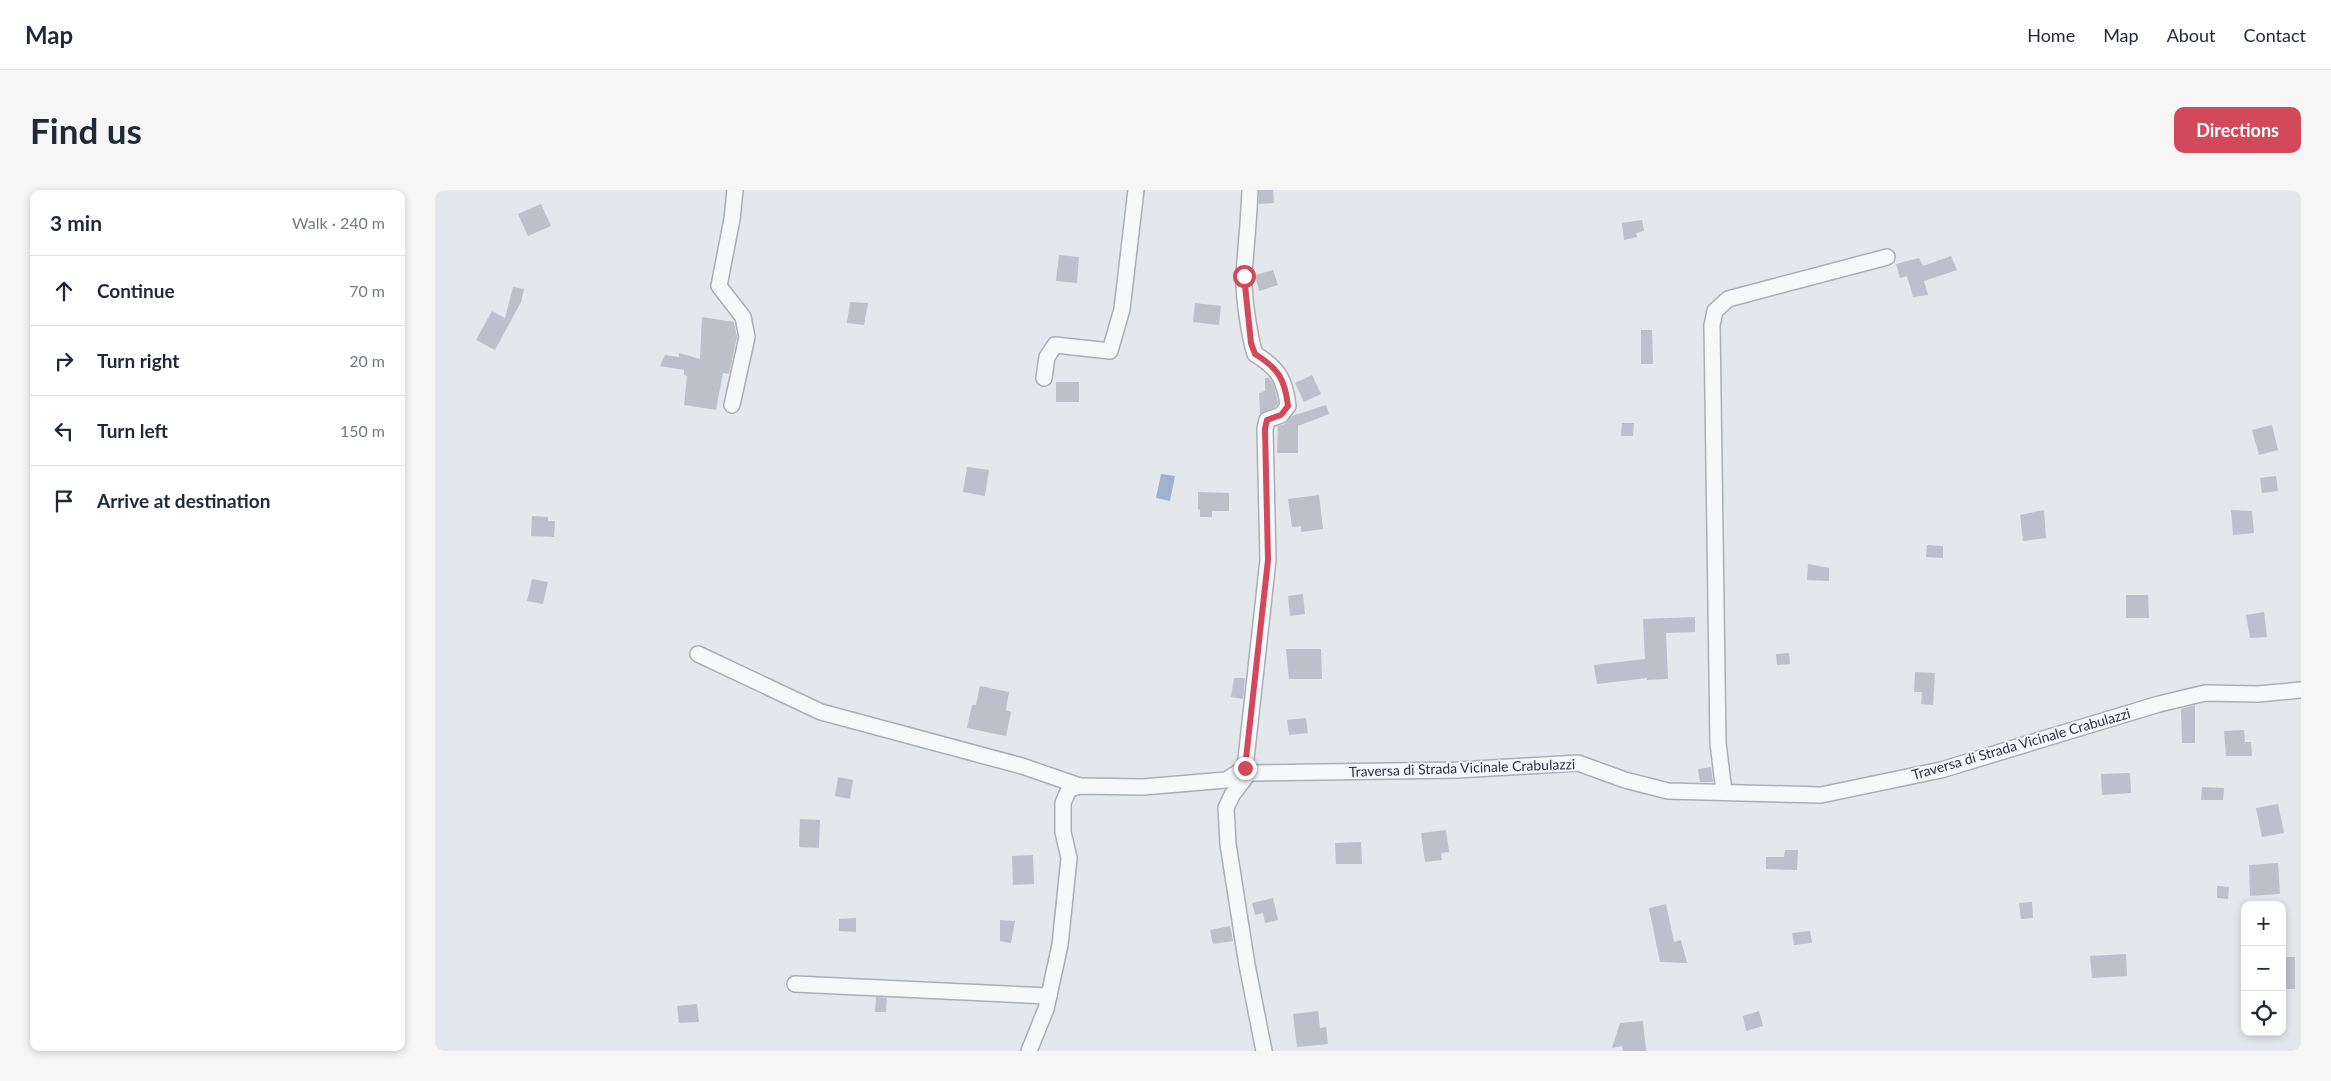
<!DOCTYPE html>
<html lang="en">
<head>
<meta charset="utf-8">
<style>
	:root { --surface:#fff; --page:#f6f6f7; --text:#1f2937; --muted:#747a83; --line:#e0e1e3; --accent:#d1495b }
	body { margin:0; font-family:Lato,sans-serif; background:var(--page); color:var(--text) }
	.controls { position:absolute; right:15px; bottom:15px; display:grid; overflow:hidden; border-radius:10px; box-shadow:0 2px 8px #0003 }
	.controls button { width:45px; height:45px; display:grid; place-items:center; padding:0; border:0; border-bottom:1px solid var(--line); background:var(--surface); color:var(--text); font:25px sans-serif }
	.stop { position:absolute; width:15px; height:15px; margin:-11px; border:4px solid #d1495b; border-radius:50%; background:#fff }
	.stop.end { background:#d1495b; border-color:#fff; box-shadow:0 1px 5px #0008 }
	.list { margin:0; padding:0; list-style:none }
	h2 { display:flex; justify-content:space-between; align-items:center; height:65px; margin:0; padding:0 20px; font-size:21px }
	h2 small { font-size:16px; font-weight:400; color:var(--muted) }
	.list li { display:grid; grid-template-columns:32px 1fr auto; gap:15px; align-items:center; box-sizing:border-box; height:70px; padding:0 20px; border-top:1px solid var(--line) }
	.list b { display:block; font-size:19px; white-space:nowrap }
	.list em { font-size:16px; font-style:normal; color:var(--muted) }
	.icon { flex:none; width:28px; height:28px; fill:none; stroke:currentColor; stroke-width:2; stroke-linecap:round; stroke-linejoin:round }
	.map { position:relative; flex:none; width:1866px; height:861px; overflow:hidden; border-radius:10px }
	header { display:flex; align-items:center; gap:30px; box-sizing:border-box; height:70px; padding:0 25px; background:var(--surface); border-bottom:1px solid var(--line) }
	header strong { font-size:24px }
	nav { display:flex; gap:28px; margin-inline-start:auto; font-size:18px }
	.intro { display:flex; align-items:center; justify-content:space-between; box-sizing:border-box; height:120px; padding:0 30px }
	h1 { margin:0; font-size:35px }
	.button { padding:12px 22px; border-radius:10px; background:var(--accent); color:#fff; font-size:18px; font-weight:700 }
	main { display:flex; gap:30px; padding:0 30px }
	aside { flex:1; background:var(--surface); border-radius:10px; box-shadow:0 2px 8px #0003 }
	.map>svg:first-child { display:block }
	.water { fill:#9fb4cc }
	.building { fill:#bbc0ca }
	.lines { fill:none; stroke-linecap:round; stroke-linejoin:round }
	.minor-casing { stroke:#a9aeb7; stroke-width:18 }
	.minor { stroke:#f7f8fa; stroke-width:15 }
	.route { stroke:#d1495b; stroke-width:6 }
	.labels { text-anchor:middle; stroke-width:4; stroke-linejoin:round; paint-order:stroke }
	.street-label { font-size:14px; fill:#2b3445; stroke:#f4f6f9 }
</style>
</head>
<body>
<header>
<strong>Map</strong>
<nav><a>Home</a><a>Map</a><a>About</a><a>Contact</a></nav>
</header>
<div class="intro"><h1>Find us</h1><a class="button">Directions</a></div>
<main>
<aside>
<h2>3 min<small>Walk · 240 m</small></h2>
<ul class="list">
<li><svg class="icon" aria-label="ahead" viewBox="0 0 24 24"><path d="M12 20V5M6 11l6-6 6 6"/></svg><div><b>Continue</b></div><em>70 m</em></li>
<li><svg class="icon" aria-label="right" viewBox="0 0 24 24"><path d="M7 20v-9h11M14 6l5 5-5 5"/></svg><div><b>Turn right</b></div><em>20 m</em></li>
<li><svg class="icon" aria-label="left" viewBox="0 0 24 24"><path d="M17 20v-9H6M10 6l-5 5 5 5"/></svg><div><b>Turn left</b></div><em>150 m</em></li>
<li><svg class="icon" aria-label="arrive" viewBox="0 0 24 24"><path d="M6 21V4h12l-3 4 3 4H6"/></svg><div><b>Arrive at destination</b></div></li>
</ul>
</aside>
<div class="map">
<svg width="1866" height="861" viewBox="0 0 1866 861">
	<rect width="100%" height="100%" fill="#e4e7ec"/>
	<path class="water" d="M726 284 740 286 735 311 721 308Z"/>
	<g class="building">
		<path d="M824 0H838L839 13 824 14Z"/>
		<path d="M106 14 116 36 93 46 83 24Z"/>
		<path d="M1207 30 1209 41 1201 43 1202 47 1189 50 1187 33Z"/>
		<path d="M624 65 644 67 642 93 621 91Z"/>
		<path d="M1516 66 1522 80 1489 91 1493 105 1478 107 1472 86 1465 88 1461 74 1484 68 1488 76Z"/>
		<path d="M838 80 843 95 824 101 820 85Z"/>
		<path d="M78 97 89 99 86 112 60 160 41 150 57 121 70 128Z"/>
		<path d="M415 112 433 113 429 135 412 133Z"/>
		<path d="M760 113 786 116 784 135 758 132Z"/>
		<path d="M267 127 299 132 302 147 294 184 288 183 281 220 249 215 252 186 249 185V180L225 176 230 165 244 167V163L265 169Z"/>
		<path d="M1206 140H1217L1218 174H1206Z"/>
		<path d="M877 185 886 204 869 212 860 193Z"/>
		<path d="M830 188H834L839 195 843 213 840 217 825 224 824 203 830 201Z"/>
		<rect x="621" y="192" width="23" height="20"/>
		<path d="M891 215 894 224 863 236V263H842L843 236 850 234 857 226Z"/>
		<path d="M1187 233H1199L1198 246H1186Z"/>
		<path d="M1837 235 1843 260 1824 265 1817 240Z"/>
		<path d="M532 277 554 280 550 306 528 302Z"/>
		<path d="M1841 286 1843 301 1827 303 1825 288Z"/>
		<path d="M763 302 794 303V321H777V327H765V320L763 319Z"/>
		<path d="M884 305 888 339 866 342V336L857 337 853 309Z"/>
		<path d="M1609 320 1611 348 1588 351 1585 325Z"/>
		<path d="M1796 320 1817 321 1819 343 1798 345Z"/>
		<path d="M97 326 113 327V331H120L119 347 96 346Z"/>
		<path d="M1492 355 1508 356V368L1491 367Z"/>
		<path d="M1373 374 1394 378V391L1372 390Z"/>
		<path d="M97 389 113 392 108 414 92 411Z"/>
		<path d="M868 404 870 424 855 426 853 406Z"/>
		<path d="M1691 405H1713L1714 428H1691Z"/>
		<path d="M1829 422 1832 447 1815 448 1811 425Z"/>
		<path d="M1260 427V442L1231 443 1233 489 1212 490V488L1162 494 1159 475 1210 469 1208 429Z"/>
		<path d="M851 459H886L887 489H854Z"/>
		<path d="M1354 463 1355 474 1342 475 1341 464Z"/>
		<path d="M1480 482 1500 483 1498 515 1486 514 1487 502H1479Z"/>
		<path d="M799 488H810L808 509 796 507Z"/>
		<path d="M545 496 574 502 571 520 576 522 571 546 532 538 537 515H541Z"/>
		<path d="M1760 515V553H1747L1746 519Z"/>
		<path d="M871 528 873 543 854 545 852 530Z"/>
		<path d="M1809 540 1810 552H1816L1817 566H1791L1789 541Z"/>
		<path d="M1276 577 1278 592H1265L1263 579Z"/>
		<path d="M1695 583 1696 603 1667 605 1666 584Z"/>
		<path d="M403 587 418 590 415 609 400 606Z"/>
		<path d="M1767 597 1789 598 1788 610H1766Z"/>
		<path d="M1843 614 1849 643 1827 647 1821 618Z"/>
		<path d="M365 629 385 630 384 658 364 657Z"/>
		<path d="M1011 640 1014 662 1006 663 1007 670 990 672 986 643Z"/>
		<path d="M926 652 927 674H901L900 653Z"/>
		<path d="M1350 660H1363L1362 680 1331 679V667H1349Z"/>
		<path d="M598 665 599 694 578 695 577 666Z"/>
		<path d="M1843 673 1845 704 1815 706 1814 675Z"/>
		<path d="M1782 696 1794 697 1793 709 1782 708Z"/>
		<path d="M838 708 843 730 830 733 828 723 820 725 817 713Z"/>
		<path d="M1597 712 1598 728 1586 729 1584 713Z"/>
		<path d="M1231 714 1239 752 1246 750 1252 773 1225 772 1214 718Z"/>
		<path d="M421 728V742L404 741V729Z"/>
		<path d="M565 730 580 731 576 753 565 751Z"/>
		<path d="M795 736 798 751 778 754 775 740Z"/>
		<path d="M1375 741 1377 753 1359 755 1357 743Z"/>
		<path d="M1691 764 1692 786 1657 788 1655 766Z"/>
		<rect x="1847" y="767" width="13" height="32"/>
		<path d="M441 807 452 808 451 822H440Z"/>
		<path d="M262 814 264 832 244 833 242 816Z"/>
		<path d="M883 821 885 838 891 837 893 854 862 857 858 824Z"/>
		<path d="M1324 821 1328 836 1311 841 1308 826Z"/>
		<path d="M1208 831 1211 861H1188L1187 856 1177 858 1185 833Z"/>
	</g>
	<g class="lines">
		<g class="minor-casing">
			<g id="minor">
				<path d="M815 0C814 28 811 56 809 84 808 104 814 145 820 164 843 178 850 189 853 216L846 225 832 230 830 239 833 370 810 578 814 583 1023 580 1143 573 1190 590 1233 601 1386 605 1506 580 1724 514 1770 503 1823 504 1866 500"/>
				<path d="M609 188 612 167 620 155 675 161 687 119 701 0"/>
				<path d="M297 215 312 147 308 127 284 96 297 29 300 0"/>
				<path d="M263 464 386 522 587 576 645 596"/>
				<path d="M814 583 797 605 791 618 793 654 812 775 829 861"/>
				<path d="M1289 602 1283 553 1277 135 1280 121 1293 109 1452 67"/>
				<path d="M360 794 614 806"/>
				<path d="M594 861 611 819 625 755 634 668 628 642V613L634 599 645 596 708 597 791 590 810 578"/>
			</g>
		</g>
		<use href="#minor" class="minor"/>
	</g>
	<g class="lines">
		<path class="route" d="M809 86 816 153 820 164C843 178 850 189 853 216L846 225 832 230 830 239 833 370 810 578"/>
	</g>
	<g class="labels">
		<g class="street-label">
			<text transform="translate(1586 554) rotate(-16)" y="5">Traversa di Strada Vicinale Crabulazzi</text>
			<text transform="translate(1027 578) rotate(-2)" y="5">Traversa di Strada Vicinale Crabulazzi</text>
		</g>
	</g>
</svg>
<div class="controls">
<button>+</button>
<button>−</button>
<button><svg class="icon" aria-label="locate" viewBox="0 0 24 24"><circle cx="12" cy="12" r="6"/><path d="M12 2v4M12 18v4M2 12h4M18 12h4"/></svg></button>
</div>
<div class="stop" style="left:809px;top:86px"></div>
<div class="stop end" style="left:810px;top:578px"></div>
</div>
</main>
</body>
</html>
